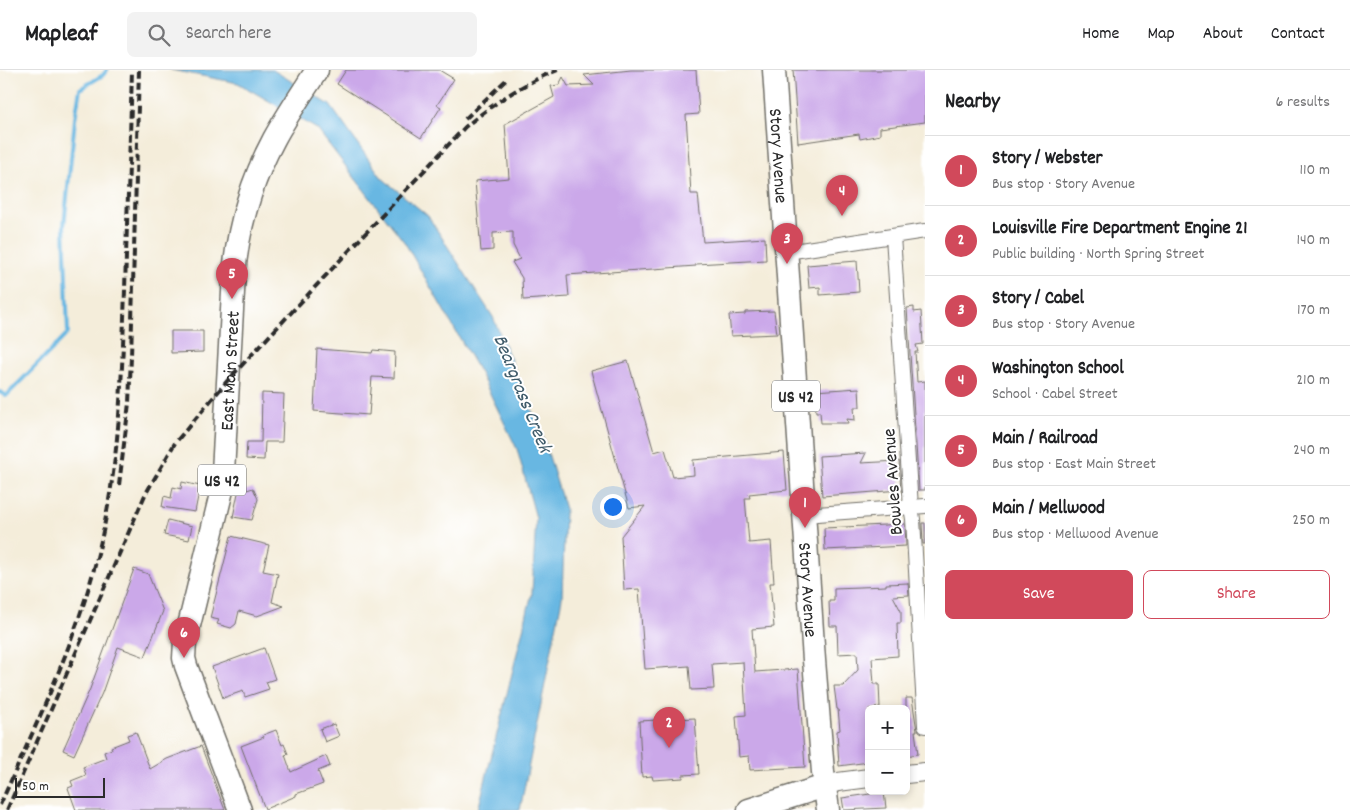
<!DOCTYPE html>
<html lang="en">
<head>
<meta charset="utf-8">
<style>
	:root { --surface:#fff; --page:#f2f2f2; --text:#202124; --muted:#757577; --line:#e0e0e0; --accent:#d1495b }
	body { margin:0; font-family:Dekko,sans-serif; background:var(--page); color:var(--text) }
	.controls { position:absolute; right:15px; bottom:15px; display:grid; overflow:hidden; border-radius:8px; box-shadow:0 2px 8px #0003 }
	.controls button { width:45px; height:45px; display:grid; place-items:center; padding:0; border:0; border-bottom:1px solid var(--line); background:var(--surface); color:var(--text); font:25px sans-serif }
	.scale { position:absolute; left:15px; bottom:12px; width:90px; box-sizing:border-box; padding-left:5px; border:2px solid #2b2b2b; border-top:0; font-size:14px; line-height:18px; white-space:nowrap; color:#2b2b2b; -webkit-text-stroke:4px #fff; paint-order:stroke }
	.you { position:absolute; left:612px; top:436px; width:18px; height:18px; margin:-12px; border:4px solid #fff; border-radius:50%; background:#1a73e8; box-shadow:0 0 0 8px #1a73e833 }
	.badge { display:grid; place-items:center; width:32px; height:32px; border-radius:50%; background:var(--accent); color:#fff; font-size:16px; font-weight:700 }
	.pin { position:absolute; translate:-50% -41px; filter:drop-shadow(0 1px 2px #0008) }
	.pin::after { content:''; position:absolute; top:26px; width:18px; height:15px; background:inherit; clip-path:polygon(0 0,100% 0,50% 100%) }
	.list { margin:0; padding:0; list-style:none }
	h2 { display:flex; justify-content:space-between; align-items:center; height:65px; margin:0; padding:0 20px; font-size:21px }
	h2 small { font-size:16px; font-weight:400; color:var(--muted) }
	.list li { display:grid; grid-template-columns:32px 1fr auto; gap:15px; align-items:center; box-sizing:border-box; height:70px; padding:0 20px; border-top:1px solid var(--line) }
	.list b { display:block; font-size:19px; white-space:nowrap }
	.list p { margin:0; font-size:16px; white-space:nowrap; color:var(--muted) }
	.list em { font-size:16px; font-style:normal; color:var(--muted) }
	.actions { display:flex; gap:10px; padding:15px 20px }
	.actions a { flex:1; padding:11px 0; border:1px solid var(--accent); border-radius:8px; text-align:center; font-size:18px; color:var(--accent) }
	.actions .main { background:var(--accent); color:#fff }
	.icon { flex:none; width:28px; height:28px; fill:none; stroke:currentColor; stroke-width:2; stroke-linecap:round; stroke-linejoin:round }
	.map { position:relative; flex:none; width:925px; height:740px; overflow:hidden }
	header { display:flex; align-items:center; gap:30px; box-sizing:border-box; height:70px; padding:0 25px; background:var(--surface); border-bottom:1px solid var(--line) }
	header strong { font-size:24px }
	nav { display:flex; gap:28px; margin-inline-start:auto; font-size:18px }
	.search { width:350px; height:45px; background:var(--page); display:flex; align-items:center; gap:12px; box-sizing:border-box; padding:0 18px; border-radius:8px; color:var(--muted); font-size:19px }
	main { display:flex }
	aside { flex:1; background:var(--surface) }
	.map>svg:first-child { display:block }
	.water { fill:#68b7e2; stroke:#4a7186 }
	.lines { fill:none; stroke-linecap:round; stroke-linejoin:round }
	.stream { stroke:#68b7e2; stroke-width:4 }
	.building { fill:#cba8e9 }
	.minor-casing { stroke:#716f68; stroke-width:16 }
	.tertiary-casing { stroke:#716f68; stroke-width:20 }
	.primary-casing { stroke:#716f68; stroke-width:25 }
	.minor { stroke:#fff; stroke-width:14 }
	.tertiary { stroke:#fff; stroke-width:18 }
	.primary { stroke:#fff; stroke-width:22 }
	.rail { stroke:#2b2b2b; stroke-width:4; stroke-dasharray:8 4; stroke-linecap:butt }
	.labels { text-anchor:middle; stroke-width:4; stroke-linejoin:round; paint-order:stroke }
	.shield { fill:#fff; stroke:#6b6b6b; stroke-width:1 }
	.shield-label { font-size:18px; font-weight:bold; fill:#2b2b2b }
	.street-label { font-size:19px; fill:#2b2b2b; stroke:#fff }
	.water-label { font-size:20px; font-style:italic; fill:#405c6b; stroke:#fff }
</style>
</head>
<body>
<header>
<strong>Mapleaf</strong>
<div class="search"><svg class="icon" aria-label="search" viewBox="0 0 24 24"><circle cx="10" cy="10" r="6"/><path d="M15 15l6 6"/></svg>Search here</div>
<nav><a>Home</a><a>Map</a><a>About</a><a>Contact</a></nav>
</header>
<main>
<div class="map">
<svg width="925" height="740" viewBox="0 0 925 740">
	<rect width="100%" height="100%" fill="#fff"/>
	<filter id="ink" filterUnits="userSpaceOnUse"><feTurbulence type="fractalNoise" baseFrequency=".02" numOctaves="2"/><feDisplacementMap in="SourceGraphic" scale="10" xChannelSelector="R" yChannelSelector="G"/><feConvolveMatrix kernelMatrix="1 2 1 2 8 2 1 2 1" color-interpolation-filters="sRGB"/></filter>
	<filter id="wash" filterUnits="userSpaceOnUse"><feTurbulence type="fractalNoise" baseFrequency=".0096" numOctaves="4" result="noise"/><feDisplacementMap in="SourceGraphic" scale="20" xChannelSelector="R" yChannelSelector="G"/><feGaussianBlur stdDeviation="1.12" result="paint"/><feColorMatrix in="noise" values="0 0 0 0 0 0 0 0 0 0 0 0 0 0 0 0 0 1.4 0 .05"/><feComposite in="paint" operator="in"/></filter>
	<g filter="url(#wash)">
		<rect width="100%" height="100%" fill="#f4edda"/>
		<path class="water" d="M171 0H273L330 35 382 108 428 146 493 247 544 370 565 439 562 528 520 740H478L532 523 536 448 517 379 481 305 405 173 317 59 238 13Z"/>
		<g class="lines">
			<path class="stream" d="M0 322 6 326 68 263 64 156 75 49 80 19 103 5 107 0"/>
		</g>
		<g id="blocks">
			<g class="building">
				<path d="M346 0H439L454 9 437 35 441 37 421 68 337 14Z"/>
				<path d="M631 0H696L699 44 686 45 691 124H698L703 172 765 168 766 190 696 194V196L567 205 569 227 523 230 522 208 512 192 520 189 513 175V162L493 163V180L481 181 475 111 509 108 505 54 554 27 551 16 559 15 563 7 568 16 594 15 584 5Z"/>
				<path d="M793 0H925V52L880 58V65L860 69 859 64 798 73Z"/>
				<path d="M857 191 859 222 820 225V217L809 218 807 195Z"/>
				<path d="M914 237V242L921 241 923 274 916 275 918 282H915L917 312 925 311V420H919L907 238Z"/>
				<path d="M774 241 777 264 731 266 729 245 745 244V242Z"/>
				<path d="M171 261H203V282L171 283Z"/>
				<path d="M317 279 372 283 373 280 395 282 394 308 372 307 369 345 314 341Z"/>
				<path d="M628 291 654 382 665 379 673 407 694 405 693 390 784 382 787 420 749 424 750 428H745L749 473 771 471 774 513H770L774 557 752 559 755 602 798 599 805 697 750 700 749 686 739 687 736 646 746 645 743 592 712 594 714 619 691 620 689 596 645 599 639 519 624 520 621 466 645 436 629 438 591 301Z"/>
				<path d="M859 318 860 337H854L855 350 847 349 848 353H821L820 342H816L814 321Z"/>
				<path d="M262 323 284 324 282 372H265L264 390 246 389 247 372H261Z"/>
				<path d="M866 383 861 393 899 391 901 420 822 426 819 386Z"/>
				<path d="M182 412 200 416 195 442 162 437 164 426 171 428 173 417 181 419Z"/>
				<path d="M253 418 258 429 252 450 233 447 238 423Z"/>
				<path d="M168 450 192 456 189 470 164 465Z"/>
				<path d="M922 453H925V474H923Z"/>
				<path d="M905 454 906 476 825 480 824 458Z"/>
				<path d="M231 466 269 475 263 501 278 504 272 532 284 536 257 546 239 541 236 554 231 558 217 554 219 550 210 548Z"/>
				<path d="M134 499 148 504 163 541 145 587 118 577 102 623 74 685 63 680 90 619Z"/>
				<path d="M908 513 909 525 893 526 901 541V553H897L898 586 872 588 874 614H879L880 637 869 639V692L839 696 837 661 840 660 838 639H837L834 616H843L858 600 857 583 838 584 837 556H830L829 531H834V518L886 516V514Z"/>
				<path d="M264 578 275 609 266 612 269 619 245 627 243 621 223 628 212 597Z"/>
				<path d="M906 628H912L917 661H915L918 684 906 686Z"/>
				<path d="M695 648 699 704 683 705V708L653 710 652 706 642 707 639 651Z"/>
				<path d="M334 654 339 666 325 672 320 659Z"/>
				<path d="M276 660 282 675 284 674 288 684 285 685 291 702 326 686 330 696 318 701 323 714 296 724V726L265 739 241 676 264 667 263 665Z"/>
				<path d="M136 662 150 699 167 689 201 676 225 740H76L68 718 73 716 71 711 86 705 83 697 106 688 104 682 112 679 111 677 129 670 127 665Z"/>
				<path d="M884 722 886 738 844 740 842 728Z"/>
			</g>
		</g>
	</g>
	<g filter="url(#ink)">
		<use href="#blocks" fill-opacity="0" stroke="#716f68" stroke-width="1"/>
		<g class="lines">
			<g class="minor-casing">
				<g id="minor">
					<path d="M893 166 911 437 913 449 925 656"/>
					<path d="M787 182 925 161"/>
					<path d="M804 445 925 436"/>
				</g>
			</g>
			<g class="tertiary-casing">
				<g id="tertiary">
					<path d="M906 704 925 702"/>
					<path d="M825 716 838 712 869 708"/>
				</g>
			</g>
			<g class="primary-casing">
				<g id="primary">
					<path id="s1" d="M774 0 814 590 823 702 828 740"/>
					<path id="s2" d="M240 740 186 596 184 588 185 572 222 420 234 204C238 158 252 110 274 69 287 45 303 22 317 0"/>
					<path d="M749 740 825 716"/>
				</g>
			</g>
			<use href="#minor" class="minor"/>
			<use href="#tertiary" class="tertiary"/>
			<use href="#primary" class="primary"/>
			<g class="rail">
				<path d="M465 49 506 10"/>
				<path d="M119 415 129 333 131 287 139 0"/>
				<path d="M0 735C39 648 82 560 102 466 120 385 122 303 125 220 127 147 130 73 132 0"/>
				<path d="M7 740 145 425 175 373 228 310 465 57C493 34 523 13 558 0"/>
			</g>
		</g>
	</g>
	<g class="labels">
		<g class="shield">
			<rect x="772" y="310.5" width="48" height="31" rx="4"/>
			<rect x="198" y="394.5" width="48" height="31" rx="4"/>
		</g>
		<g class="shield-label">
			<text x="796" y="332">US 42</text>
			<text x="222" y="416">US 42</text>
		</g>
		<g class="street-label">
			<text dy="7" stroke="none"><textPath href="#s1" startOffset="86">Story Avenue</textPath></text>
			<text dy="7" stroke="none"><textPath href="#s2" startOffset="454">East Main Street</textPath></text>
			<text transform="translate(891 412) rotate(-94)" y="7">Bowles Avenue</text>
			<text dy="7" stroke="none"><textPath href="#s1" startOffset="521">Story Avenue</textPath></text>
		</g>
		<g class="water-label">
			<text transform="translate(524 323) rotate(68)" y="7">Beargrass Creek</text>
		</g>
	</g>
</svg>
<div class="controls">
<button>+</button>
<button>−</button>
</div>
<div class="scale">50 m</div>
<div class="you"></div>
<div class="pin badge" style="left:805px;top:458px">1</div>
<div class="pin badge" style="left:669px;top:678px">2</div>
<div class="pin badge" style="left:787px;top:194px">3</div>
<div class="pin badge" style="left:842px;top:146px">4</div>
<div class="pin badge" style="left:232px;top:229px">5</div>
<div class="pin badge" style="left:184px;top:588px">6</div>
</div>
<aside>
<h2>Nearby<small>6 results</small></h2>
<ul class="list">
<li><span class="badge">1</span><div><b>Story / Webster</b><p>Bus stop · Story Avenue</p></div><em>110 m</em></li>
<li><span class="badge">2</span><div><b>Louisville Fire Department Engine 21</b><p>Public building · North Spring Street</p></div><em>140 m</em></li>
<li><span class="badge">3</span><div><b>Story / Cabel</b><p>Bus stop · Story Avenue</p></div><em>170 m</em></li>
<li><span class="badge">4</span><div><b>Washington School</b><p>School · Cabel Street</p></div><em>210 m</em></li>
<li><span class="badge">5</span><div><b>Main / Railroad</b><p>Bus stop · East Main Street</p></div><em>240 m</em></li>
<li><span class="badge">6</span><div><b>Main / Mellwood</b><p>Bus stop · Mellwood Avenue</p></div><em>250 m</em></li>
</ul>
<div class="actions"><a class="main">Save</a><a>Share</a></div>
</aside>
</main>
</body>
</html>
